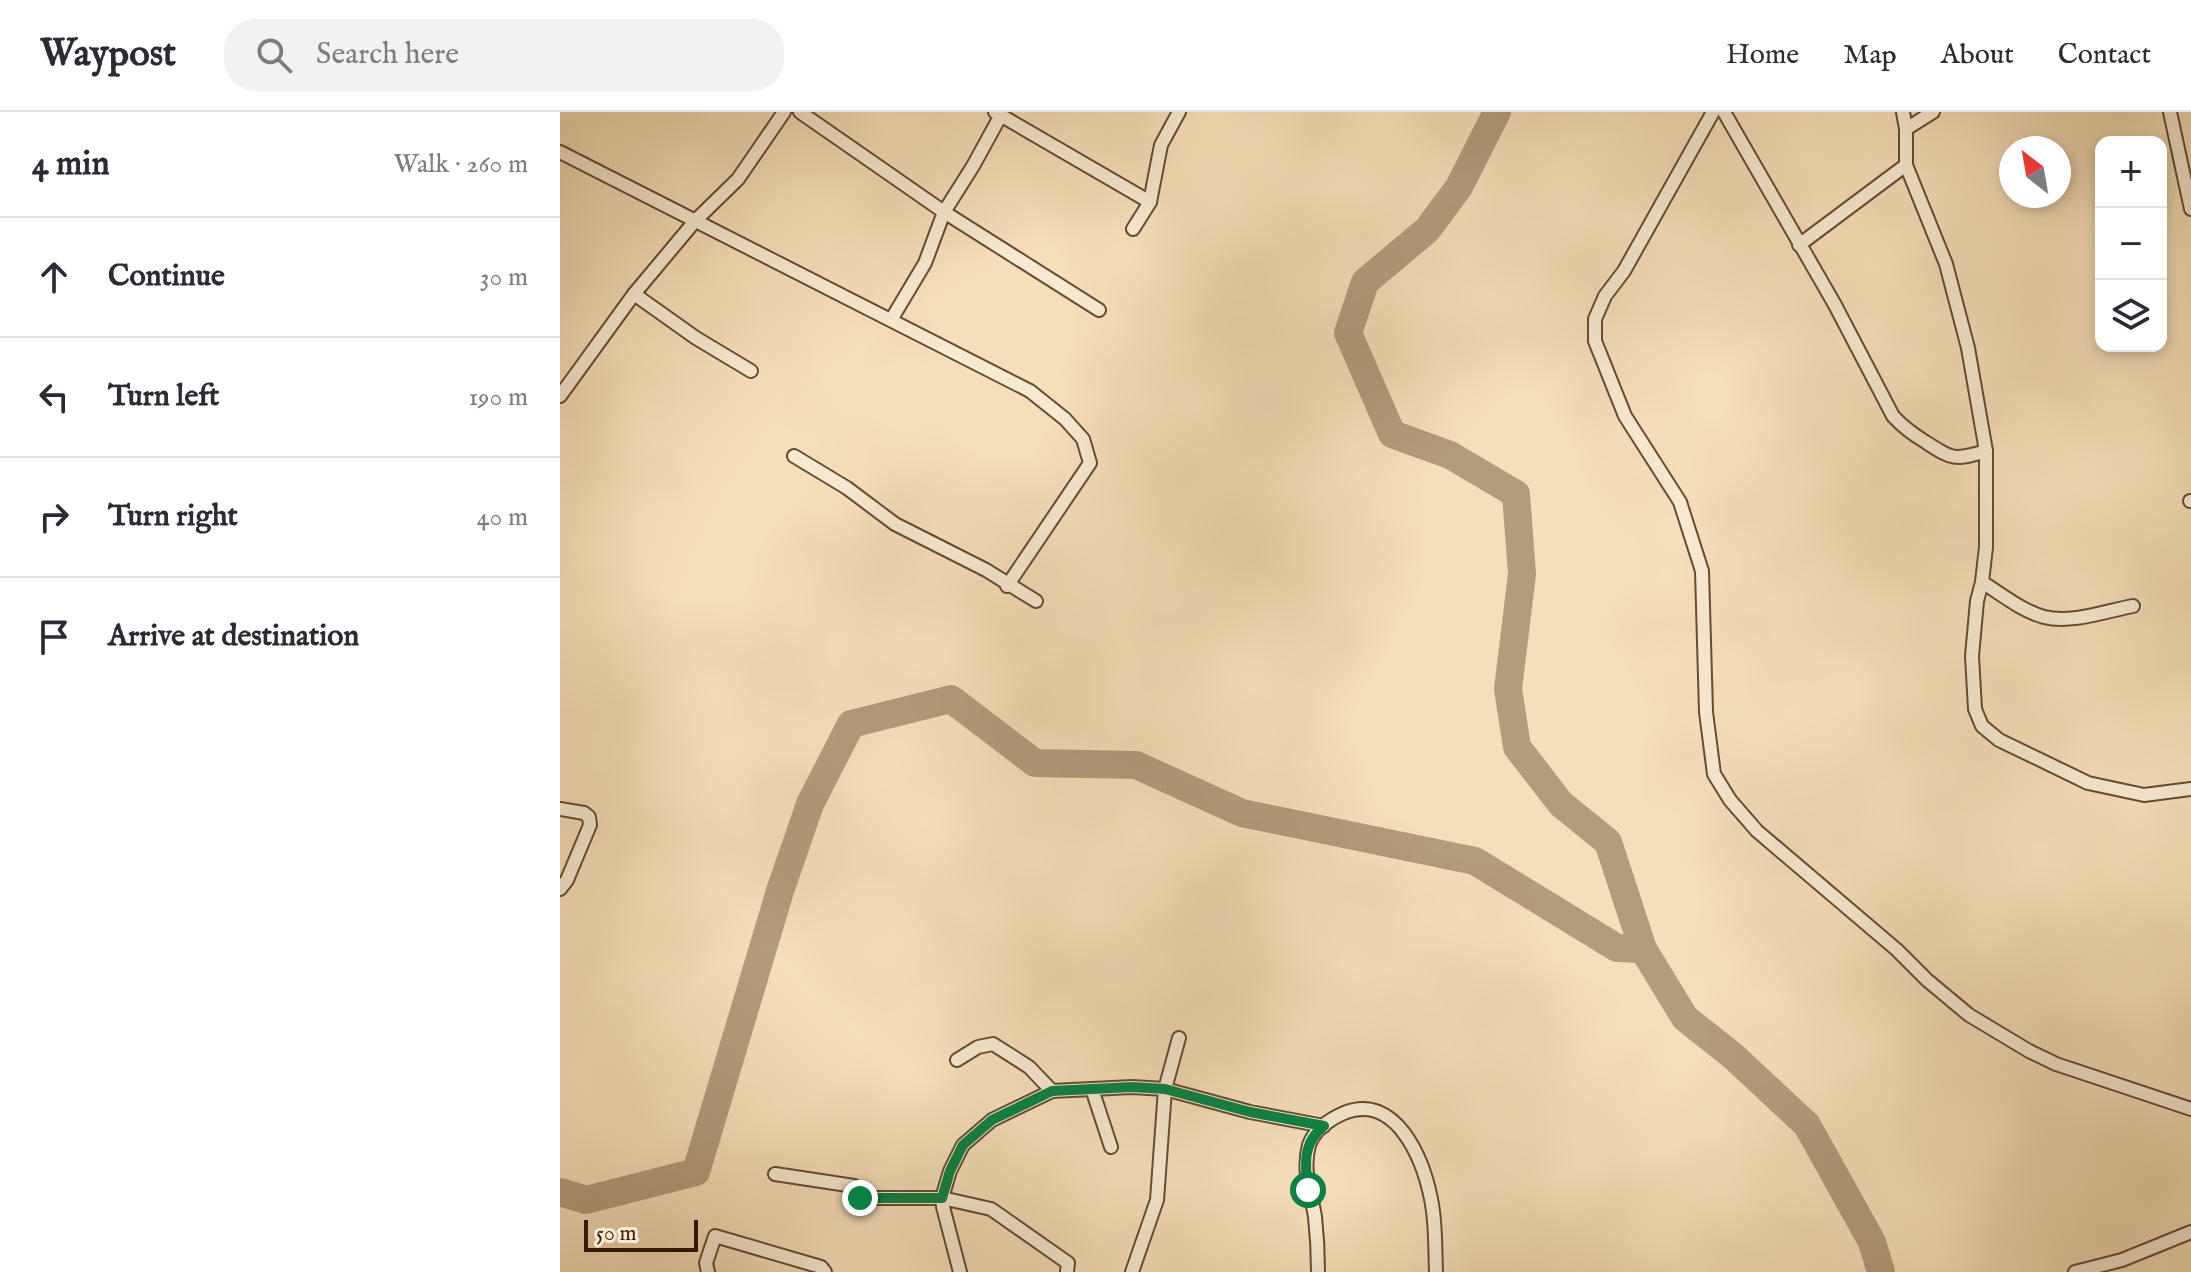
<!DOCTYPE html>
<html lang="en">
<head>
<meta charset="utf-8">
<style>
	:root { --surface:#fff; --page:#f2f2f3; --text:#2b2b33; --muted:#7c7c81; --line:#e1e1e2 }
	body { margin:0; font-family:"IM FELL English",serif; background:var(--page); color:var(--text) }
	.controls { position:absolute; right:24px; top:24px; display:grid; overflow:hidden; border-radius:16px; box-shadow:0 4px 12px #0003 }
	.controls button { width:72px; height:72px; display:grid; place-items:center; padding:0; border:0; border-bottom:2px solid var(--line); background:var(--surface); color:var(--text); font:40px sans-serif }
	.compass { position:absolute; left:1439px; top:24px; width:72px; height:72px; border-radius:50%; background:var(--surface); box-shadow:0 4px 12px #0003; rotate:329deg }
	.scale { position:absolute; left:24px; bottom:20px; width:114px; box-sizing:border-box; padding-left:8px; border:4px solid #331b05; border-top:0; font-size:22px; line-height:28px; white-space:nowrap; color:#331b05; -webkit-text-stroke:6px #f8ead2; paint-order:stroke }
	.stop { position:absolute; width:24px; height:24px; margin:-18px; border:6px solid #0b8043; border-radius:50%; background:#fff }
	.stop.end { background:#0b8043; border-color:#fff; box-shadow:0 2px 8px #0008 }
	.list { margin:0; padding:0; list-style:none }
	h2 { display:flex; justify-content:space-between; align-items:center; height:104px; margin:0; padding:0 32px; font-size:34px }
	h2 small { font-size:26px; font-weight:400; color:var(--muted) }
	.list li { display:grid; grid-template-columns:52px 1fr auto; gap:24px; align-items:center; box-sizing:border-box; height:120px; padding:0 32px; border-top:2px solid var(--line) }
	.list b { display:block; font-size:30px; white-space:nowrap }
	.list em { font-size:26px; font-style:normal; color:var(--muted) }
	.icon { flex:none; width:44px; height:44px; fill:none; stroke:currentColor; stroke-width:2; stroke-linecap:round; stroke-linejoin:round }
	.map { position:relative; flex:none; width:1631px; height:1160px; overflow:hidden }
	header { display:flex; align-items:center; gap:48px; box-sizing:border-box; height:112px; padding:0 40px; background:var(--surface); border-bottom:2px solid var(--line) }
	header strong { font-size:38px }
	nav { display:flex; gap:44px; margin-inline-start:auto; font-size:28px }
	.search { width:560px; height:72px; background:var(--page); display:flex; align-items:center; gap:20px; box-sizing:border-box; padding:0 28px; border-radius:32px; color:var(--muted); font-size:30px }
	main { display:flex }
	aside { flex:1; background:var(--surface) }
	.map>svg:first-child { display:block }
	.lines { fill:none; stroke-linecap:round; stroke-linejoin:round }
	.river { stroke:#b39c7c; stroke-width:28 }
	.minor-casing { stroke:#644c32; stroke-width:16 }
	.minor { stroke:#f8ead2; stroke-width:12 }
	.route { stroke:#0b8043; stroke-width:10 }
</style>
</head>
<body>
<header>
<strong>Waypost</strong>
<div class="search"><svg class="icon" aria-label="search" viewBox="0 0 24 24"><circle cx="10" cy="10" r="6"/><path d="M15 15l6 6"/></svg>Search here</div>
<nav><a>Home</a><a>Map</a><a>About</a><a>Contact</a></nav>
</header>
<main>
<aside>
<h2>4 min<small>Walk · 260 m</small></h2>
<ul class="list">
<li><svg class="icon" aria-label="ahead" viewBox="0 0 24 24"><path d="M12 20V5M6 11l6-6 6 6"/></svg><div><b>Continue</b></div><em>30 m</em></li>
<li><svg class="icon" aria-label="left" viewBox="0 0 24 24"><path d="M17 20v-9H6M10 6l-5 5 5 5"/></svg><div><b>Turn left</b></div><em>190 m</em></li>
<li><svg class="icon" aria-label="right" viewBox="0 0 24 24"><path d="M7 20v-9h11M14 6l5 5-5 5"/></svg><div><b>Turn right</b></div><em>40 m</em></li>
<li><svg class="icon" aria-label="arrive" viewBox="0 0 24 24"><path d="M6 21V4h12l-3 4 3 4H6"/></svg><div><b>Arrive at destination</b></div></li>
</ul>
</aside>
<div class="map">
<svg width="1631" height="1160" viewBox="0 0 1631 1160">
	<rect width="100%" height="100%" fill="#f5dfba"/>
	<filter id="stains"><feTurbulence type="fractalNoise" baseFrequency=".0025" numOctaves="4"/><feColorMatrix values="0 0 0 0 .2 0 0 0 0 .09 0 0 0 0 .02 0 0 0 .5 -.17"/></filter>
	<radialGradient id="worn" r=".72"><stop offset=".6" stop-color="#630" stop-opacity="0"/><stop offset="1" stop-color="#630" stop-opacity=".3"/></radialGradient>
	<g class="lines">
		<g class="river">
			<path d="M937 0 899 75 867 118 805 170 788 221 832 322 890 343 956 382 962 462 948 577 957 635 1001 692 1048 730 1083 837 1125 906 1173 944 1247 1013 1312 1130 1321 1160"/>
			<path d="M0 1080 26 1088 136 1060 220 779 250 692 291 612 391 587 475 651 576 653 682 701 915 749 1057 836 1083 837"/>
		</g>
		<g class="minor-casing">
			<g id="minor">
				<path d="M240 0 384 100 539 198"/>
				<path d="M435 0 590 90 573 117"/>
				<path d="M1153 0 1064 159 1045 184 1035 207V229L1065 304 1120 390 1142 459 1146 600 1154 662 1170 688 1197 719 1337 838 1367 868 1409 903 1469 939 1496 952 1631 997"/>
				<path d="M1164 0 1275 193 1333 304C1343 315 1351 321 1364 329 1392 347 1393 349 1426 339"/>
				<path d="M1343 0 1346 17"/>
				<path d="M1610 0 1631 97"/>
				<path d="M0 40 470 279 505 307 523 327 530 351 447 474"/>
				<path d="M1346 53V17L1373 0"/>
				<path d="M590 90 601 33 619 0"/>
				<path d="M1239 133 1346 53 1386 152 1408 236 1426 339V435L1422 470 1417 489 1412 544 1415 597 1422 614 1439 628 1528 671 1584 683 1631 677"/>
				<path d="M74 182 136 226 191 259"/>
				<path d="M331 208 365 151 384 100 413 54 441 3"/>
				<path d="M0 284 74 182 135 109 178 67 224 0"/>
				<path d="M234 344 287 376 335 412 426 458 476 489"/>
				<path d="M1630 389H1631"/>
				<path d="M1422 470C1441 482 1462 499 1484 505 1511 512 1546 499 1573 494"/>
				<path d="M0 697 24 701 29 705 30 713 7 768 0 777"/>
				<path d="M397 948 418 935 433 932 469 955 492 979"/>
				<path d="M532 977 551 1035"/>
				<path d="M215 1062 294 1074 300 1086H382L431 1097 508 1151 507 1160"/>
				<path d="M148 1160 146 1151 155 1124 261 1155 265 1160"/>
				<path d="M400 1160 383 1095 382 1086 390 1059 403 1033 432 1008 492 979 572 975 605 977 690 1000 764 1014"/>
				<path d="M572 1160 597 1088 605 977 619 926"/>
				<path d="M758 1160C758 1142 757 1123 755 1105 751 1079 742 1059 749 1033 754 1018 770 1007 784 1001 836 980 863 1047 871 1087 876 1110 875 1136 876 1160"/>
				<path d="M1515 1160 1562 1148 1631 1120"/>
			</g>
		</g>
		<use href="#minor" class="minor"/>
	</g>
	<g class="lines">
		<path class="route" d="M300 1086H382L390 1059 403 1033 432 1008 492 979 572 975 605 977 690 1000 764 1014C742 1031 745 1053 748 1078"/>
	</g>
	<rect width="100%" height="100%" filter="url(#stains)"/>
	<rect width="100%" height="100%" fill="url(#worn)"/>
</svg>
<div class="controls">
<button>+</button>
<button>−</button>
<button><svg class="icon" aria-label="layers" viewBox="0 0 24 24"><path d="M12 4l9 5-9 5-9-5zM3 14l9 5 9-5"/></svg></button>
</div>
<svg class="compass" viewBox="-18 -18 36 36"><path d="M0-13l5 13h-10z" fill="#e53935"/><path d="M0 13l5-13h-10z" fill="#7c7c81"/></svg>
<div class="scale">50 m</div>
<div class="stop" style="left:748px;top:1078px"></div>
<div class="stop end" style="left:300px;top:1086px"></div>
</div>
</main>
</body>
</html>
